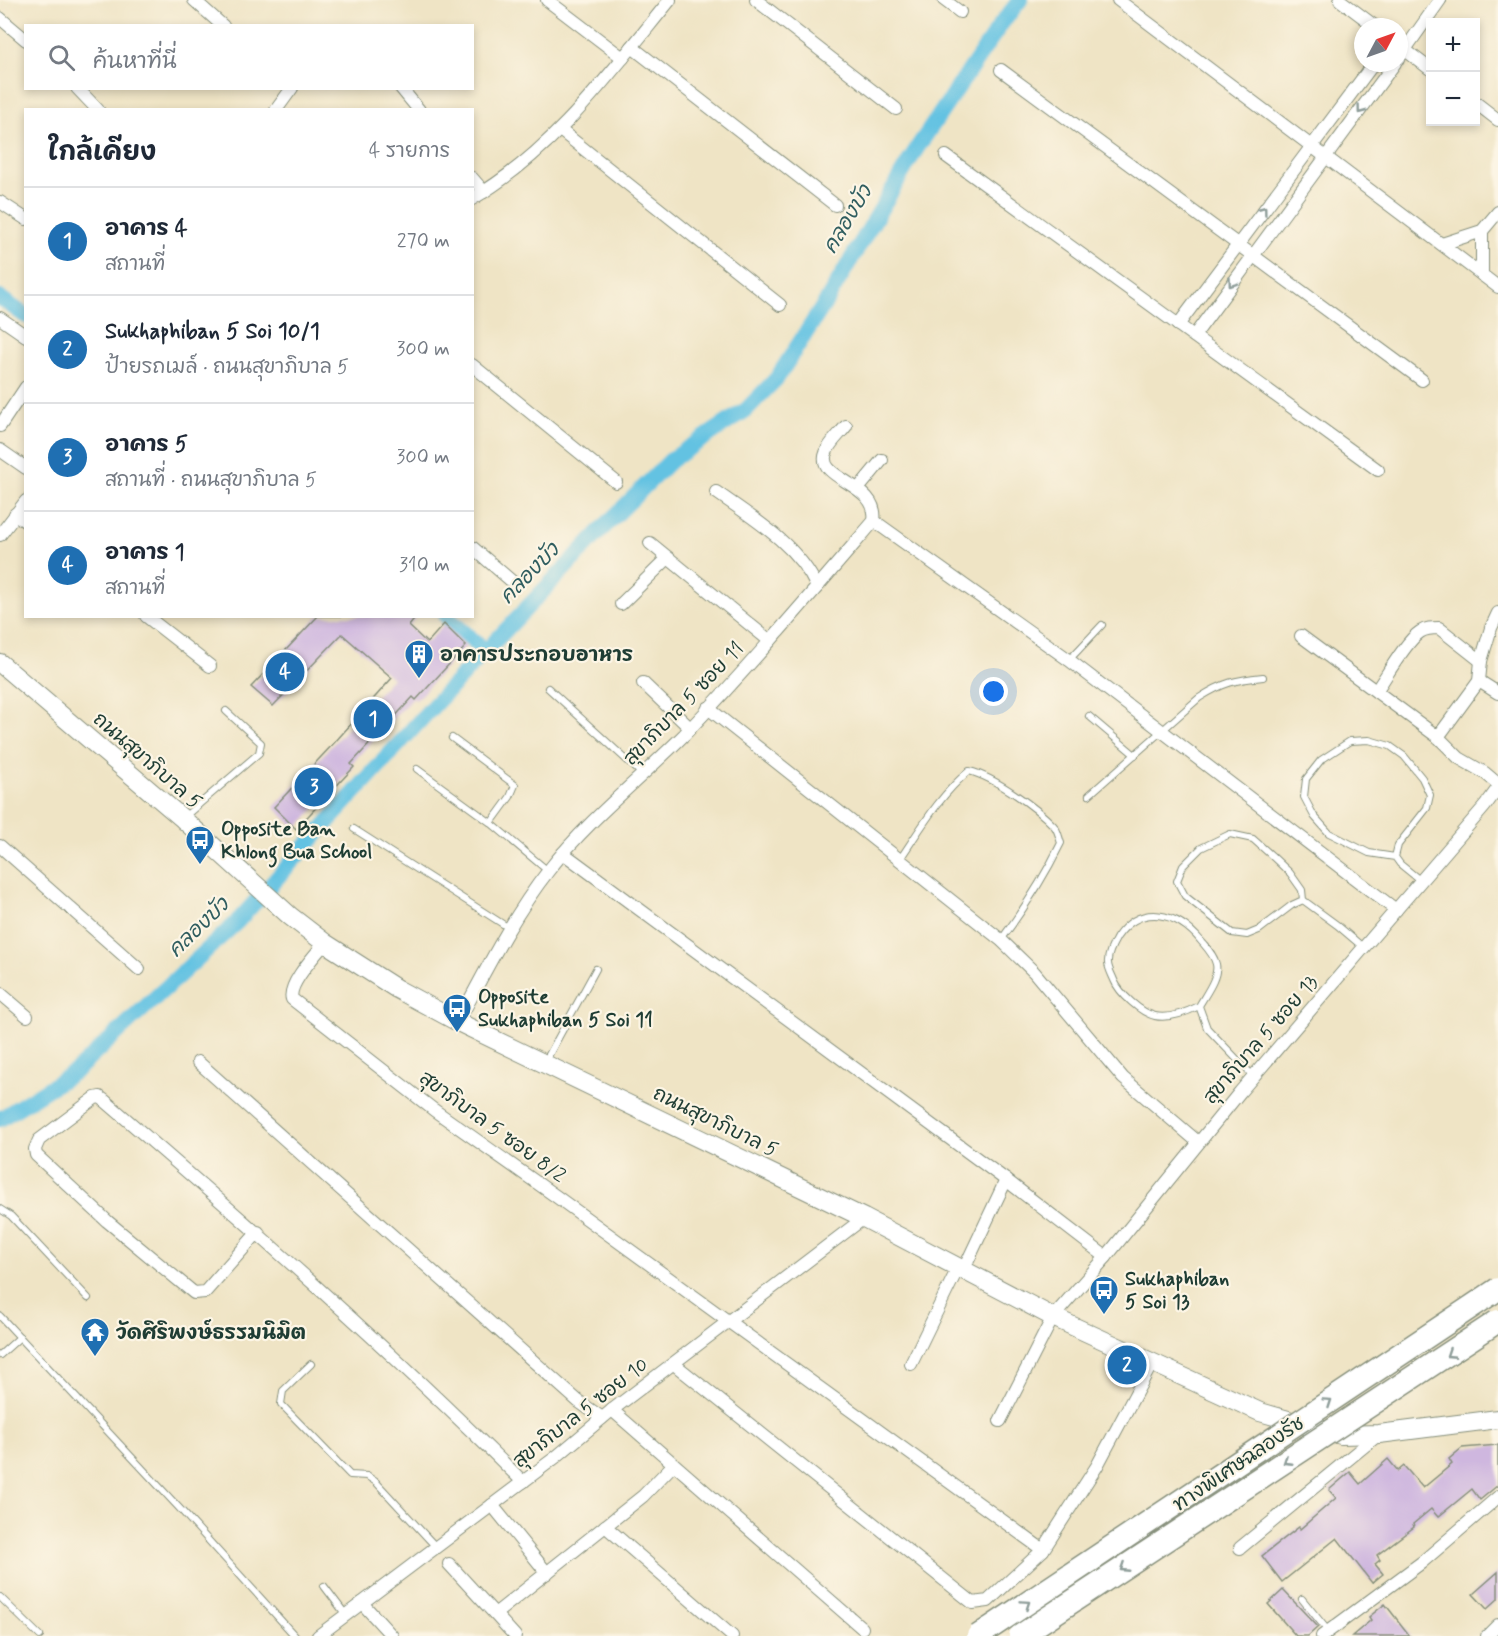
<!DOCTYPE html>
<html lang="th">
<head>
<meta charset="utf-8">
<style>
	:root { --surface:#fff; --page:#f2f2f3; --text:#1f2937; --muted:#747a83; --line:#e0e1e3; --accent:#1f6fb2 }
	body { margin:0; font-family:Mynerve,"Playpen Sans Thai",sans-serif; background:var(--page); color:var(--text) }
	.controls { position:absolute; right:18px; top:18px; display:grid; overflow:hidden; border-radius:0px; box-shadow:0 3px 9px #0003 }
	.controls button { width:54px; height:54px; display:grid; place-items:center; padding:0; border:0; border-bottom:2px solid var(--line); background:var(--surface); color:var(--text); font:30px sans-serif }
	.compass { position:absolute; left:1354px; top:18px; width:54px; height:54px; border-radius:50%; background:var(--surface); box-shadow:0 3px 9px #0003; rotate:49deg }
	.you { position:absolute; left:994px; top:692px; width:21px; height:21px; margin:-15px; border:4px solid #fff; border-radius:50%; background:#1a73e8; box-shadow:0 0 0 9px #1a73e833 }
	.badge { display:grid; place-items:center; width:39px; height:39px; border-radius:50%; background:var(--accent); color:#fff; font-size:20px; font-weight:700 }
	.pin { position:absolute; translate:-50% -50%; border:3px solid #fff; box-shadow:0 2px 6px #0006 }
	.list { margin:0; padding:0; list-style:none }
	h2 { display:flex; justify-content:space-between; align-items:center; height:78px; margin:0; padding:0 24px; font-size:26px }
	h2 small { font-size:20px; font-weight:400; color:var(--muted) }
	.list li { display:grid; grid-template-columns:39px 1fr auto; gap:18px; align-items:center; box-sizing:border-box; height:108px; padding:0 24px; border-top:2px solid var(--line) }
	.list b { display:block; font-size:22px; white-space:nowrap }
	.list p { margin:0; font-size:20px; white-space:nowrap; color:var(--muted) }
	.list em { font-size:20px; font-style:normal; color:var(--muted) }
	.icon { flex:none; width:33px; height:33px; fill:none; stroke:currentColor; stroke-width:2; stroke-linecap:round; stroke-linejoin:round }
	.map { position:relative; flex:none; width:1498px; height:1636px; overflow:hidden }
	.search { position:absolute; background:var(--surface); box-shadow:0 3px 9px #0003; left:24px; top:24px; width:450px; height:66px; display:flex; align-items:center; gap:15px; box-sizing:border-box; padding:0 21px; border-radius:0px; color:var(--muted); font-size:22px }
	.panel { position:absolute; background:var(--surface); box-shadow:0 3px 9px #0003; left:24px; top:108px; width:450px; height:510px; border-radius:0px }
	.map>svg:first-child { display:block }
	.lines { fill:none; stroke-linecap:round; stroke-linejoin:round }
	.canal { stroke:#64c2e2; stroke-width:16 }
	.building { fill:#cfb7df }
	.lane-casing { stroke:#87907c; stroke-width:8 }
	.street-casing { stroke:#87907c; stroke-width:14 }
	.secondary-casing { stroke:#87907c; stroke-width:20 }
	.lane { stroke:#fff; stroke-width:6 }
	.street { stroke:#fff; stroke-width:12 }
	.secondary { stroke:#fff; stroke-width:18 }
	.highway-bridge-casing { stroke:#87907c; stroke-width:25; stroke-linecap:butt }
	.highway-bridge { stroke:#fff; stroke-width:22 }
	.oneway { stroke:#8f9e9a }
	.labels { text-anchor:middle; stroke-width:4.5; stroke-linejoin:round; paint-order:stroke }
	.poi-label { font-size:20px; font-weight:bold; fill:#1f3d34; stroke:#fcf5e5; text-anchor:start }
	.street-label { font-size:20px; fill:#1f3d34; stroke:#fcf5e5 }
	.water-label { font-size:21px; font-style:italic; fill:#305e60; stroke:#fcf5e5 }
</style>
</head>
<body>
<div class="map">
<svg width="1498" height="1636" viewBox="0 0 1498 1636">
	<rect width="100%" height="100%" fill="#fcf5e5"/>
	<filter id="ink" filterUnits="userSpaceOnUse"><feTurbulence type="fractalNoise" baseFrequency=".0167" numOctaves="2"/><feDisplacementMap in="SourceGraphic" scale="12" xChannelSelector="R" yChannelSelector="G"/><feConvolveMatrix kernelMatrix="1 2 1 2 8 2 1 2 1" color-interpolation-filters="sRGB"/></filter>
	<filter id="wash" filterUnits="userSpaceOnUse"><feTurbulence type="fractalNoise" baseFrequency=".008" numOctaves="4" result="noise"/><feDisplacementMap in="SourceGraphic" scale="24" xChannelSelector="R" yChannelSelector="G"/><feGaussianBlur stdDeviation="1.35" result="paint"/><feColorMatrix in="noise" values="0 0 0 0 0 0 0 0 0 0 0 0 0 0 0 0 0 1.4 0 .05"/><feComposite in="paint" operator="in"/></filter>
	<g filter="url(#wash)">
		<rect width="100%" height="100%" fill="#efe4c5"/>
		<g class="lines">
			<g class="canal">
				<path d="M0 298 26 316"/>
				<path d="M446 616 485 651"/>
				<path d="M0 1119 76 1071 236 923 436 703 608 523 671 460 746 410 777 378 827 300 917 148 1001 24 1020 0"/>
			</g>
		</g>
		<g id="blocks">
			<g class="building">
				<path d="M318 616H417L409 626 427 643 444 624 466 646 416 700 413 697 351 764 354 767 296 829 274 807 335 742 392 678 342 634 273 706 251 687Z"/>
				<path d="M1498 1445V1485L1480 1500 1472 1489 1438 1517 1431 1509 1413 1524 1414 1527 1377 1555 1380 1560 1375 1564 1383 1574 1372 1583 1337 1538 1282 1582 1262 1556 1299 1527 1300 1529 1336 1498 1329 1490 1350 1472 1360 1484 1388 1459 1398 1471 1404 1466 1423 1488 1452 1464 1449 1459 1462 1448Z"/>
				<path d="M1498 1572V1599L1487 1609 1473 1594Z"/>
				<path d="M1283 1590 1318 1627 1308 1636H1296L1268 1604Z"/>
				<path d="M1385 1604 1410 1636H1352L1371 1620 1369 1617Z"/>
			</g>
		</g>
	</g>
	<g filter="url(#ink)">
		<use href="#blocks" fill-opacity="0" stroke="#87907c" stroke-width="1.5"/>
		<g class="lines">
			<g class="lane-casing">
				<g id="lane">
					<path d="M1069 660 1102 625"/>
					<path d="M548 688 642 774"/>
					<path d="M1089 716 1135 755"/>
					<path d="M452 738 515 785 510 797 491 823"/>
					<path d="M417 769 491 823 548 871"/>
					<path d="M1089 795 1199 698C1224 682 1235 680 1263 677"/>
					<path d="M183 818 259 753 261 743 226 711"/>
					<path d="M354 829 509 928"/>
					<path d="M1395 857 1369 853 1329 833 1314 816 1304 797 1306 779 1321 760 1350 741 1369 740 1390 746 1404 756 1422 778 1430 795 1427 808 1398 845 1395 857 1400 864 1421 881"/>
					<path d="M900 859C921 828 940 795 969 771 994 777 1036 807 1054 826 1058 830 1059 838 1061 843 1044 878 1024 909 1001 940"/>
					<path d="M1303 900 1302 890 1290 873 1271 855 1253 839 1230 834 1201 848 1183 866 1177 881 1185 896 1232 933 1247 935 1259 930 1292 905 1303 900 1337 925 1364 948"/>
					<path d="M1199 1006C1187 1012 1169 1019 1155 1016 1141 1013 1119 993 1114 980 1112 975 1108 968 1108 963 1107 955 1113 944 1117 937 1141 903 1177 912 1201 941 1207 948 1214 955 1216 964 1219 977 1205 995 1199 1006L1207 1028 1253 1076"/>
					<path d="M545 1062 596 969"/>
					<path d="M0 1209 11 1216 88 1298"/>
					<path d="M0 1316 181 1510 295 1636"/>
					<path d="M0 1355 20 1337"/>
					<path d="M311 1364 283 1391 281 1404 350 1475 367 1476 376 1482 436 1547"/>
					<path d="M324 1586 346 1615"/>
					<path d="M0 1597 40 1636"/>
					<path d="M1302 1599 1328 1631"/>
				</g>
			</g>
			<g class="street-casing">
				<g id="street">
					<path d="M194 0 223 26"/>
					<path d="M547 0 623 58"/>
					<path d="M756 0 896 109"/>
					<path d="M944 0 960 12"/>
					<path d="M1118 0 1498 287"/>
					<path d="M1340 0 1376 27"/>
					<path d="M0 18 26 40"/>
					<path d="M1400 46 1430 69"/>
					<path d="M632 47 835 205"/>
					<path d="M1399 58 1440 0"/>
					<path d="M1001 70 1422 380"/>
					<path d="M77 88 98 110"/>
					<path d="M401 88 419 110"/>
					<path d="M1476 103 1498 120"/>
					<path d="M276 110 292 88"/>
					<path d="M560 130 780 305"/>
					<path d="M946 156 1378 470"/>
					<path d="M472 178 484 192"/>
					<path d="M472 199C554 151 611 72 670 0"/>
					<path d="M0 202 26 219"/>
					<path d="M1442 244 1482 231 1498 212"/>
					<path d="M1482 275V231"/>
					<path d="M0 318 26 336"/>
					<path d="M1178 325 1374 63"/>
					<path d="M1194 336 1395 63"/>
					<path d="M472 365 616 482"/>
					<path d="M0 426 26 387"/>
					<path d="M0 450 26 468"/>
					<path d="M858 489 882 460"/>
					<path d="M716 492C753 518 798 545 817 587"/>
					<path d="M15 514 26 522"/>
					<path d="M874 521 1069 660 1396 910"/>
					<path d="M0 535 26 501"/>
					<path d="M650 543 770 641"/>
					<path d="M472 547 515 584"/>
					<path d="M621 604 668 558"/>
					<path d="M146 616 210 666"/>
					<path d="M1301 636 1438 737 1459 758 1485 773 1498 784"/>
					<path d="M1479 681 1498 693"/>
					<path d="M643 683 690 728"/>
					<path d="M1376 691C1386 677 1406 641 1420 632 1426 628 1432 628 1439 628L1481 661"/>
					<path d="M708 708 1001 940 1034 972 1123 1078 1198 1142"/>
					<path d="M1438 737 1479 681 1481 661 1491 628 1498 613"/>
					<path d="M0 846 139 969"/>
					<path d="M563 853 1006 1180 1106 1257"/>
					<path d="M325 943C315 955 287 985 292 999L434 1110 557 1197 1043 1550"/>
					<path d="M0 993 27 1016"/>
					<path d="M458 1022C486 970 512 917 549 870 588 820 639 780 684 735 750 666 812 593 874 521 880 483 815 480 826 453 829 443 840 434 846 426"/>
					<path d="M198 1062 578 1401 602 1418"/>
					<path d="M258 1232 205 1292 194 1293 107 1221 36 1155 35 1149 39 1140 95 1098 100 1097 104 1100C247 1223 389 1348 523 1482"/>
					<path d="M963 1271 1006 1180"/>
					<path d="M674 1364 973 1603 988 1601 1043 1550 1097 1466 1152 1363"/>
					<path d="M911 1364 958 1268"/>
					<path d="M612 1410 862 1628"/>
					<path d="M1000 1421 1053 1317 1106 1257 1240 1092 1485 806 1498 788"/>
					<path d="M492 1505 547 1573"/>
					<path d="M605 1526 732 1636"/>
					<path d="M1240 1548 1379 1434"/>
					<path d="M449 1564 515 1636"/>
					<path d="M362 1603 392 1636"/>
					<path d="M495 1614 643 1496 673 1465"/>
					<path d="M318 1636 556 1457 612 1410 864 1218"/>
					<path d="M1322 1636 1421 1563 1498 1497"/>
					<path d="M1487 1636 1498 1625"/>
				</g>
			</g>
			<g class="secondary-casing">
				<path id="secondary" d="M0 663 183 819 290 916 325 943 397 989 458 1022 864 1218 1053 1317 1260 1412 1341 1435 1379 1434 1498 1419"/>
			</g>
			<use href="#lane" class="lane"/>
			<use href="#street" class="street"/>
			<use href="#secondary" class="secondary"/>
			<g class="highway-bridge-casing">
				<g id="highway-bridge">
					<path d="M978 1636 1498 1289"/>
					<path d="M1020 1636 1498 1321"/>
				</g>
			</g>
			<use href="#highway-bridge" class="highway-bridge"/>
		</g>
		<defs><path id="oneway-chevron" d="M-2-3.5L2.5 0L-2 3.5" fill="none" stroke-width="1.6" stroke-linecap="round" stroke-linejoin="round" transform="scale(1.5)"/></defs>
		<g class="oneway">
			<use href="#oneway-chevron" transform="translate(1361 110) rotate(127)"/>
			<use href="#oneway-chevron" transform="translate(1263 210) rotate(-53)"/>
			<use href="#oneway-chevron" transform="translate(1232 283) rotate(126)"/>
			<use href="#oneway-chevron" transform="translate(1450 1354) rotate(147)"/>
			<use href="#oneway-chevron" transform="translate(1328 1402) rotate(-34)"/>
			<use href="#oneway-chevron" transform="translate(1287 1461) rotate(147)"/>
			<use href="#oneway-chevron" transform="translate(1124 1568) rotate(147)"/>
			<use href="#oneway-chevron" transform="translate(1026 1604) rotate(-34)"/>
		</g>
	</g>
	<defs>
		<g id="building-pin" transform="scale(1.5)"><path d="M0 17L-7.5 6A9.5 9.5 0 1 1 7.5 6Z" fill="#1f6fb2" stroke="#fcf5e5"/><path d="M-4-6H4V6H1V3H-1V6H-4ZM-2.5-4.3h1.7v1.8h-1.7ZM.8-4.3h1.7v1.8H.8ZM-2.5-1h1.7V.8h-1.7ZM.8-1h1.7V.8H.8Z" fill="#fff"/></g>
		<g id="bus-pin" transform="scale(1.5)"><path d="M0 17L-7.5 6A9.5 9.5 0 1 1 7.5 6Z" fill="#1f6fb2" stroke="#fcf5e5"/><path d="M-5-6H5V4H4V6H2V4H-2V6H-4V4H-5ZM-3.5-4V0h7V-4ZM-3.5 1.2v1.5H-2V1.2ZM2 1.2v1.5H3.5V1.2Z" fill="#fff"/></g>
		<g id="temple-pin" transform="scale(1.5)"><path d="M0 17L-7.5 6A9.5 9.5 0 1 1 7.5 6Z" fill="#1f6fb2" stroke="#fcf5e5"/><path d="M0-6L5-2H3V0L6.5 2.5H4V6H1.5V3h-3V6H-4V2.5H-6.5L-3 0V-2H-5Z" fill="#fff"/></g>
	</defs>
	<g fill-rule="evenodd">
		<use href="#building-pin" x="419" y="654"/>
		<use href="#bus-pin" x="200" y="840"/>
		<use href="#bus-pin" x="457" y="1008"/>
		<use href="#bus-pin" x="1104" y="1290"/>
		<use href="#temple-pin" x="95" y="1332"/>
	</g>
	<g class="labels">
		<g class="poi-label">
			<text x="440" y="661">อาคารประกอบอาหาร</text>
			<text x="221" y="835">Opposite Ban<tspan x="221" dy="23">Khlong Bua School</tspan></text>
			<text x="478" y="1003">Opposite<tspan x="478" dy="23">Sukhaphiban 5 Soi 11</tspan></text>
			<text x="1125" y="1285">Sukhaphiban<tspan x="1125" dy="23">5 Soi 13</tspan></text>
			<text x="116" y="1339">วัดศิริพงษ์ธรรมนิมิต</text>
		</g>
		<g class="street-label">
			<text transform="translate(683 703) rotate(-46)" y="7">สุขาภิบาล 5 ซอย 11</text>
			<text transform="translate(148 760) rotate(41)" y="7">ถนนสุขาภิบาล 5</text>
			<text transform="translate(1260 1039) rotate(-49)" y="7">สุขาภิบาล 5 ซอย 13</text>
			<text transform="translate(716 1121) rotate(26)" y="7">ถนนสุขาภิบาล 5</text>
			<text transform="translate(493 1126) rotate(36)" y="7">สุขาภิบาล 5 ซอย 8/2</text>
			<text transform="translate(580 1412) rotate(-38)" y="7">สุขาภิบาล 5 ซอย 10</text>
			<text transform="translate(1238 1463) rotate(-34)" y="7">ทางพิเศษฉลองรัช</text>
		</g>
		<g class="water-label">
			<text transform="translate(847 219) rotate(-59)" y="7">คลองบัว</text>
			<text transform="translate(529 573) rotate(-46)" y="7">คลองบัว</text>
			<text transform="translate(198 927) rotate(-44)" y="7">คลองบัว</text>
		</g>
	</g>
</svg>
<div class="controls">
<button>+</button>
<button>−</button>
</div>
<svg class="compass" viewBox="-18 -18 36 36"><path d="M0-13l5 13h-10z" fill="#e53935"/><path d="M0 13l5-13h-10z" fill="#747a83"/></svg>
<div class="you"></div>
<div class="pin badge" style="left:373px;top:719px">1</div>
<div class="pin badge" style="left:1127px;top:1365px">2</div>
<div class="pin badge" style="left:314px;top:787px">3</div>
<div class="pin badge" style="left:285px;top:672px">4</div>
<div class="search"><svg class="icon" aria-label="search" viewBox="0 0 24 24"><circle cx="10" cy="10" r="6"/><path d="M15 15l6 6"/></svg>ค้นหาที่นี่</div>
<section class="panel">
<h2>ใกล้เคียง<small>4 รายการ</small></h2>
<ul class="list">
<li><span class="badge">1</span><div><b>อาคาร 4</b><p>สถานที่</p></div><em>270 m</em></li>
<li><span class="badge">2</span><div><b>Sukhaphiban 5 Soi 10/1</b><p>ป้ายรถเมล์ · ถนนสุขาภิบาล 5</p></div><em>300 m</em></li>
<li><span class="badge">3</span><div><b>อาคาร 5</b><p>สถานที่ · ถนนสุขาภิบาล 5</p></div><em>300 m</em></li>
<li><span class="badge">4</span><div><b>อาคาร 1</b><p>สถานที่</p></div><em>310 m</em></li>
</ul>
</section>
</div>
</body>
</html>
